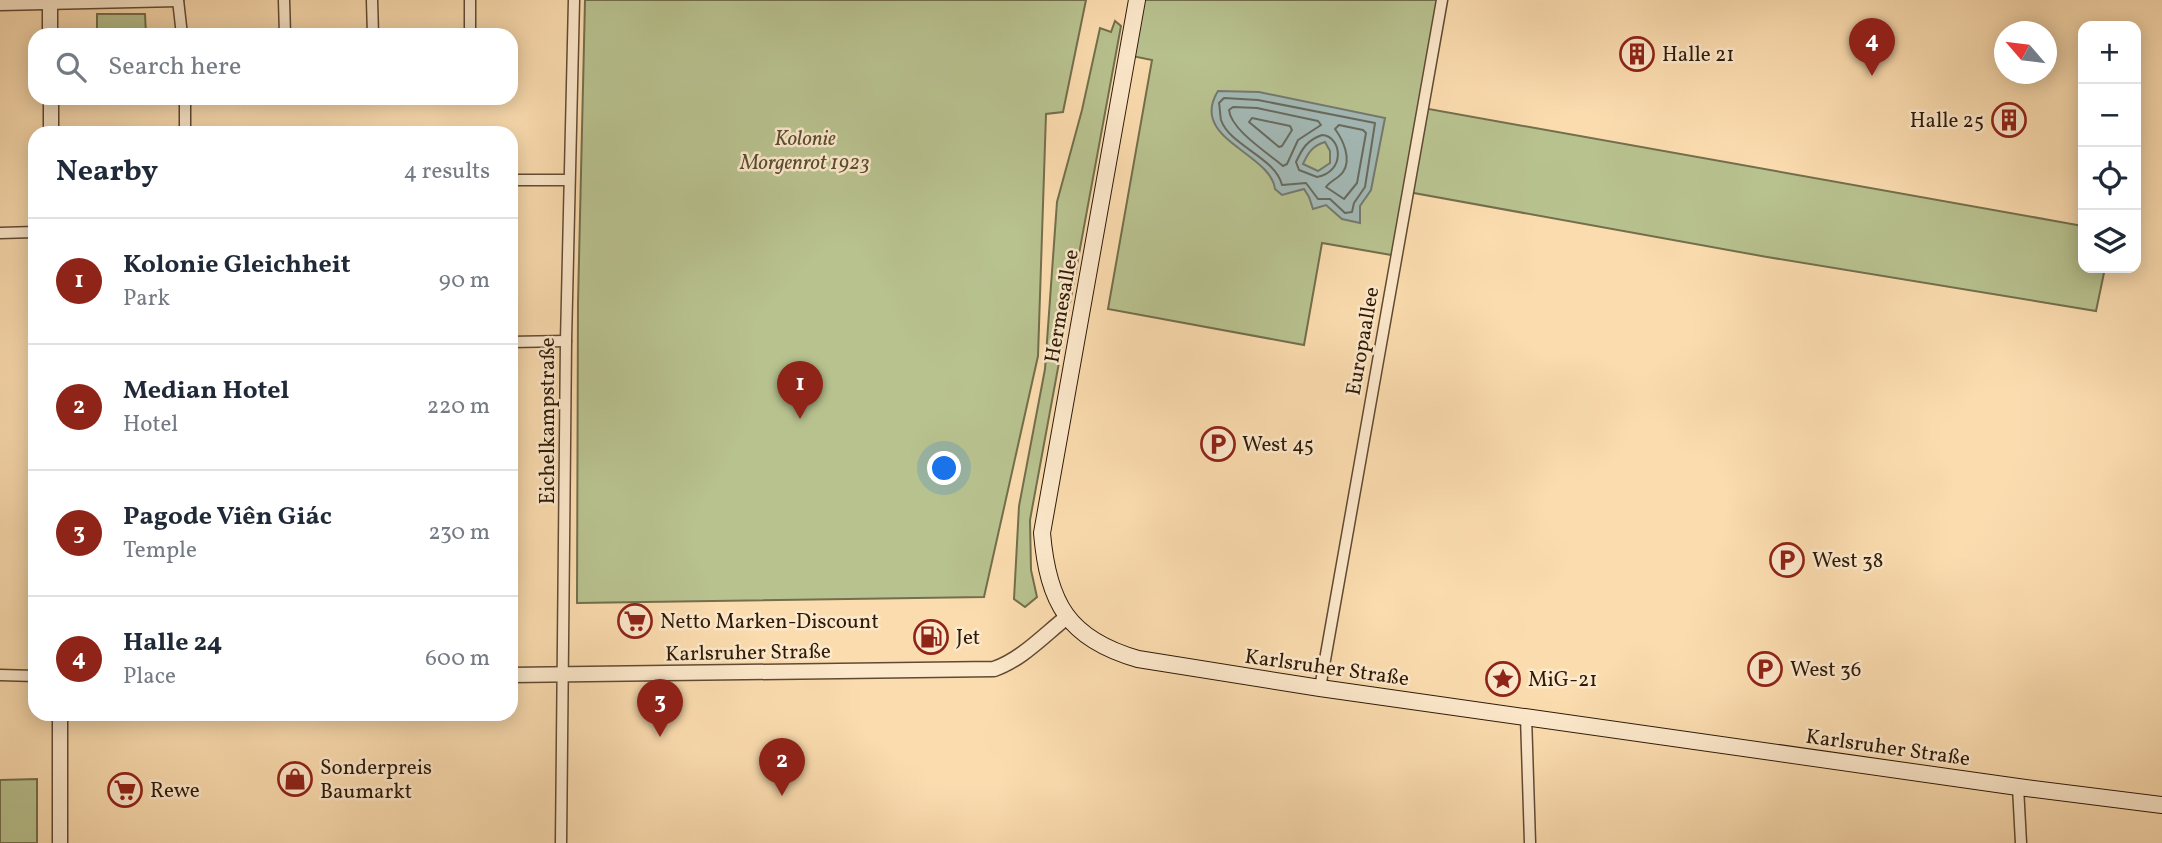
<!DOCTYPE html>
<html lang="en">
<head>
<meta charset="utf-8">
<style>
	:root { --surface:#fff; --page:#f2f2f3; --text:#1f2937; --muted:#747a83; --line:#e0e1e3; --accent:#8f2418 }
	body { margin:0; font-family:Vollkorn,serif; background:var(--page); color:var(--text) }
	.controls { position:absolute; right:21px; top:21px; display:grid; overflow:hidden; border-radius:14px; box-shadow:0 4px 18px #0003 }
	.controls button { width:63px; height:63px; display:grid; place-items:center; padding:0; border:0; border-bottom:2px solid var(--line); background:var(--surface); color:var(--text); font:35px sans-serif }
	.compass { position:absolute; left:1994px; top:21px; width:63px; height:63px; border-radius:50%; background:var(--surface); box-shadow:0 4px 18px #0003; rotate:298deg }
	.you { position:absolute; left:945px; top:469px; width:24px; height:24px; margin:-18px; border:5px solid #fff; border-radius:50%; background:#1a73e8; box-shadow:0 0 0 10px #1a73e833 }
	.badge { display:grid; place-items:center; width:46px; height:46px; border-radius:50%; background:var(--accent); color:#fff; font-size:23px; font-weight:700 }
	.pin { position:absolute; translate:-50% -58px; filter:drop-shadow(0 2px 4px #0008) }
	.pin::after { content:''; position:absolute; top:37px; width:24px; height:21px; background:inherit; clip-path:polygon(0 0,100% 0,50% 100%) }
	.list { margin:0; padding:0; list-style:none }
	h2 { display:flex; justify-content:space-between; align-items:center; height:91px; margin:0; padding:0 28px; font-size:30px }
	h2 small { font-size:23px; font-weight:400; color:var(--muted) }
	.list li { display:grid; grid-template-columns:46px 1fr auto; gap:21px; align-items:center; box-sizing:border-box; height:126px; padding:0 28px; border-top:2px solid var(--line) }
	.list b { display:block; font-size:26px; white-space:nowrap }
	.list p { margin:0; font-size:23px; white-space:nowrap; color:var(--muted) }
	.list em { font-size:23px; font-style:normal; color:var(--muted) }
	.icon { flex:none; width:38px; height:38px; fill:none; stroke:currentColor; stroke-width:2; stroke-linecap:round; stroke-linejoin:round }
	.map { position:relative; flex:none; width:2162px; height:843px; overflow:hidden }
	.search { position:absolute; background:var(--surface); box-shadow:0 4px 18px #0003; left:28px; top:28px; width:490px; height:77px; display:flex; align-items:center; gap:18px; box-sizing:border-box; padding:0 24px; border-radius:21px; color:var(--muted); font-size:26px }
	.panel { position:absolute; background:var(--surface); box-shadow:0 4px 18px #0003; left:28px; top:126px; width:490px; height:595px; border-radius:21px }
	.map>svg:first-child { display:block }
	.green { fill:#b8c28f; stroke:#736e4c; stroke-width:2 }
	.water { fill:#a3b9b6; stroke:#747970; stroke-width:2; fill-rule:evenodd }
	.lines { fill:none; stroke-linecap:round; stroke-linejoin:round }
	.shore { stroke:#686a5f; stroke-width:2 }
	.minor-casing { stroke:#614a32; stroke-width:13 }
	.tertiary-casing { stroke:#614a32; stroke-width:17 }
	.secondary-casing { stroke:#2e1a08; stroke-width:18 }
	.minor { stroke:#fce8cb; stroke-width:10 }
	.tertiary { stroke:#fce8cb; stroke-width:14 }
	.secondary { stroke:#fce8cb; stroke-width:16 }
	.labels { text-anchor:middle; stroke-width:5; stroke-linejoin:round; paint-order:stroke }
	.poi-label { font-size:21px; fill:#2e1a08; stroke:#fce8cb; text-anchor:start }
	.park-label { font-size:21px; font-style:italic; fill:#574c30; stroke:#fce8cb }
	.street-label { font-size:21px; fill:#2e1a08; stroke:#fce8cb }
</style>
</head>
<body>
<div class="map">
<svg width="2162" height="843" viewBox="0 0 2162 843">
	<rect width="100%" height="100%" fill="#fbdcaf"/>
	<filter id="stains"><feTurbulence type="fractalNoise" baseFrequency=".00286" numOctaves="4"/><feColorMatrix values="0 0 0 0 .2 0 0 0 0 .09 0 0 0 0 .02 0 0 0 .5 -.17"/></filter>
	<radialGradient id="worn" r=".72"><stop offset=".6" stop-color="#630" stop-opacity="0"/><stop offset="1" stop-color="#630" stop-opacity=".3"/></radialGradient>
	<g class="green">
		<path d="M585 0H1086L1063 112 1046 114 1038 356 984 597 577 603 578 303Z"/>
		<path d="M1137 0H1442L1423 108 2083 226V268H2105L2096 311 1767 257 1408 192 1397 256 1322 243 1304 345 1108 309 1152 60 1127 55Z"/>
		<path d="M97 14H145L146 35H97Z"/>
		<path d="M1115 21 1121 26 1030 520 1031 570 1037 597 1025 607 1014 599 1019 506 1045 369 1057 202 1082 110 1100 28 1111 32Z"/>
		<path d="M37 779V843H0V780Z"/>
	</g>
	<path class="water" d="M1218 91 1259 92 1385 118 1371 190 1360 206V223L1342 219 1326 205 1313 209 1309 197 1304 189 1282 195 1275 189C1271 153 1188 139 1218 91ZM1325 142 1330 151V163L1318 171 1303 164C1308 153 1312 146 1325 142Z"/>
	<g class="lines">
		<g class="shore">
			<path d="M1224 98 1258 100 1375 123 1365 187 1354 203 1352 212 1345 213 1330 199H1318L1306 183 1282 185C1275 157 1230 146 1221 120 1220 115 1220 108 1219 103Z"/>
			<path d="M1233 107 1257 108 1318 121 1321 125 1298 140 1287 164 1283 166C1268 153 1231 130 1229 110Z"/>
			<path d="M1252 118 1290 126 1292 130 1282 146 1279 147 1249 122Z"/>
			<path d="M1339 125 1363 130 1366 133 1357 183 1344 199 1326 187C1330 181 1339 178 1343 172 1352 159 1343 140 1335 129Z"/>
			<path d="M1322 135C1342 136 1346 172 1317 177L1299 170 1296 162C1302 149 1307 140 1322 135Z"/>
		</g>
		<g class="minor-casing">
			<g id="minor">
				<path d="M178 0 182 35"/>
				<path d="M284 0 285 35"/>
				<path d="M372 0 373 35"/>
				<path d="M0 5 178 1"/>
				<path d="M470 35V0"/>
				<path d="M185 98V133"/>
				<path d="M511 180H569"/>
				<path d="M0 233 35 232"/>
				<path d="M511 342 566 341"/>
				<path d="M0 675 35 676"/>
				<path d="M1320 688 1442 0"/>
				<path d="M1526 716 1530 843"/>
				<path d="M2018 787 2021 843"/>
				<path d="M561 843 566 341 574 0"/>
			</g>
		</g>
		<g class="tertiary-casing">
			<g id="tertiary">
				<path d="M50 35V0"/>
				<path d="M51 98V133"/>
				<path d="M511 675 994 669C1021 660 1044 635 1067 617"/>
				<path d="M60 714V843"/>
			</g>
		</g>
		<g class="secondary-casing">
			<path id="secondary" d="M1137 0 1042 533C1048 603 1068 639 1138 659L1320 688 2018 787 2162 805"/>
		</g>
		<use href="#minor" class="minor"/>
		<use href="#tertiary" class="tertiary"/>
		<use href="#secondary" class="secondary"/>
	</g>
	<defs>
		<g id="building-ring" transform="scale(1.75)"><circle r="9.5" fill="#fce8cb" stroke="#8f2418" stroke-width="1.5"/><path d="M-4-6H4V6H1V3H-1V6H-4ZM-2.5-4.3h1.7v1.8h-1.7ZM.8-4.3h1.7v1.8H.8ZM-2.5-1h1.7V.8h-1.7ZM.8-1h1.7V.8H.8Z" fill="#8f2418"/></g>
		<g id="parking-ring" transform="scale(1.75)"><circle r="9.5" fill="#fce8cb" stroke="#8f2418" stroke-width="1.5"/><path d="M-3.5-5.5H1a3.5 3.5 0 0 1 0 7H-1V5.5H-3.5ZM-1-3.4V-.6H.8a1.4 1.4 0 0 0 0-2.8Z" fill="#8f2418"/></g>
		<g id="supermarket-ring" transform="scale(1.75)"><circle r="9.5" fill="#fce8cb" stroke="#8f2418" stroke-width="1.5"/><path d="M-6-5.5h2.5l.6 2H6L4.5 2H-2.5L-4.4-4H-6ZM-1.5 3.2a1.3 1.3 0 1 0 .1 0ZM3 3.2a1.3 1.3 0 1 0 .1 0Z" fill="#8f2418"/></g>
		<g id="fuel-ring" transform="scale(1.75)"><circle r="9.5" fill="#fce8cb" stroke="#8f2418" stroke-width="1.5"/><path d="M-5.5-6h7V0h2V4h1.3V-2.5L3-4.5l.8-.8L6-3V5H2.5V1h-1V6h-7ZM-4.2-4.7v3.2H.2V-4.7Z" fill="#8f2418"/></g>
		<g id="sight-ring" transform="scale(1.75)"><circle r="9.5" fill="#fce8cb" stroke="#8f2418" stroke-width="1.5"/><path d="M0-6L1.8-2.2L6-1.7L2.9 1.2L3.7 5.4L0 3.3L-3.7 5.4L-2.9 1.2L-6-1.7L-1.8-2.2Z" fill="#8f2418"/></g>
		<g id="shop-ring" transform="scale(1.75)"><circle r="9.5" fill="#fce8cb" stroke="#8f2418" stroke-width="1.5"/><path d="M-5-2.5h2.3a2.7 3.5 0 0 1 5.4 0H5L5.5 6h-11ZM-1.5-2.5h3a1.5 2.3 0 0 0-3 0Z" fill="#8f2418"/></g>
	</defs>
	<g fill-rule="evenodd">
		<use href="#building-ring" x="1637" y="54"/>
		<use href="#building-ring" x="2009" y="120"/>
		<use href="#parking-ring" x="1218" y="444"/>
		<use href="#parking-ring" x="1787" y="560"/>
		<use href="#supermarket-ring" x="635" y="621"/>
		<use href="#fuel-ring" x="931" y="637"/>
		<use href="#parking-ring" x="1765" y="669"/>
		<use href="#sight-ring" x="1503" y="679"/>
		<use href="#shop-ring" x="295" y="779"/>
		<use href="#supermarket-ring" x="125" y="790"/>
	</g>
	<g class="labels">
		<g class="poi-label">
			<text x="1662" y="61">Halle 21</text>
			<text x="1984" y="127" text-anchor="end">Halle 25</text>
			<text x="1242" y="451">West 45</text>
			<text x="1812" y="567">West 38</text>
			<text x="660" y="628">Netto Marken-Discount</text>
			<text x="956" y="644">Jet</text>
			<text x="1790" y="676">West 36</text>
			<text x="1528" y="686">MiG-21</text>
			<text x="320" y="774">Sonderpreis<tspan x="320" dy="24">Baumarkt</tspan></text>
			<text x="150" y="797">Rewe</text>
		</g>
		<g class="park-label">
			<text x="805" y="145">Kolonie<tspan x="805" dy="24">Morgenrot 1923</tspan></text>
		</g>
		<g class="street-label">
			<text transform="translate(1061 306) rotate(-80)" y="7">Hermesallee</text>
			<text transform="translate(1362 341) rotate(-80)" y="7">Europaallee</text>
			<text transform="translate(547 421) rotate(-90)" y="7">Eichelkampstraße</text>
			<text transform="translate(748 652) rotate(-1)" y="7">Karlsruher Straße</text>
			<text transform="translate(1327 667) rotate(8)" y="7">Karlsruher Straße</text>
			<text transform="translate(1888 747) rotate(8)" y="7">Karlsruher Straße</text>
		</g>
	</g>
	<rect width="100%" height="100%" filter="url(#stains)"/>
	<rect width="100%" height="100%" fill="url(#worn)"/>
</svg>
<div class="controls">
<button>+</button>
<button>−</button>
<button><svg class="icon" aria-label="locate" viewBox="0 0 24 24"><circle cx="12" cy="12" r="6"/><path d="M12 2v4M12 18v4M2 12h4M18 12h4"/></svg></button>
<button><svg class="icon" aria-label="layers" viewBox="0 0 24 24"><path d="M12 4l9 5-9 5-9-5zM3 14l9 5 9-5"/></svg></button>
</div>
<svg class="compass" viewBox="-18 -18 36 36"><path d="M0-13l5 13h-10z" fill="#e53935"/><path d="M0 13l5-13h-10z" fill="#747a83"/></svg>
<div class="you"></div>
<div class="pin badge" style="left:800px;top:419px">1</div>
<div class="pin badge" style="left:782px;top:796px">2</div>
<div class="pin badge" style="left:660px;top:737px">3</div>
<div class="pin badge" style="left:1872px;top:76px">4</div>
<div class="search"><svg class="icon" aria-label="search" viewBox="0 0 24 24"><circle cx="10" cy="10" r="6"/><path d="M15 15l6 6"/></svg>Search here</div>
<section class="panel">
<h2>Nearby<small>4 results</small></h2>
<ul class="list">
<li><span class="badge">1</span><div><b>Kolonie Gleichheit</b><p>Park</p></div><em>90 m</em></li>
<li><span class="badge">2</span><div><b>Median Hotel</b><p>Hotel</p></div><em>220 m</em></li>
<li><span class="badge">3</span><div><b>Pagode Viên Giác</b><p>Temple</p></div><em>230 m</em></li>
<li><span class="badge">4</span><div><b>Halle 24</b><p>Place</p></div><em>600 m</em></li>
</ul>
</section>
</div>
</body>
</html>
